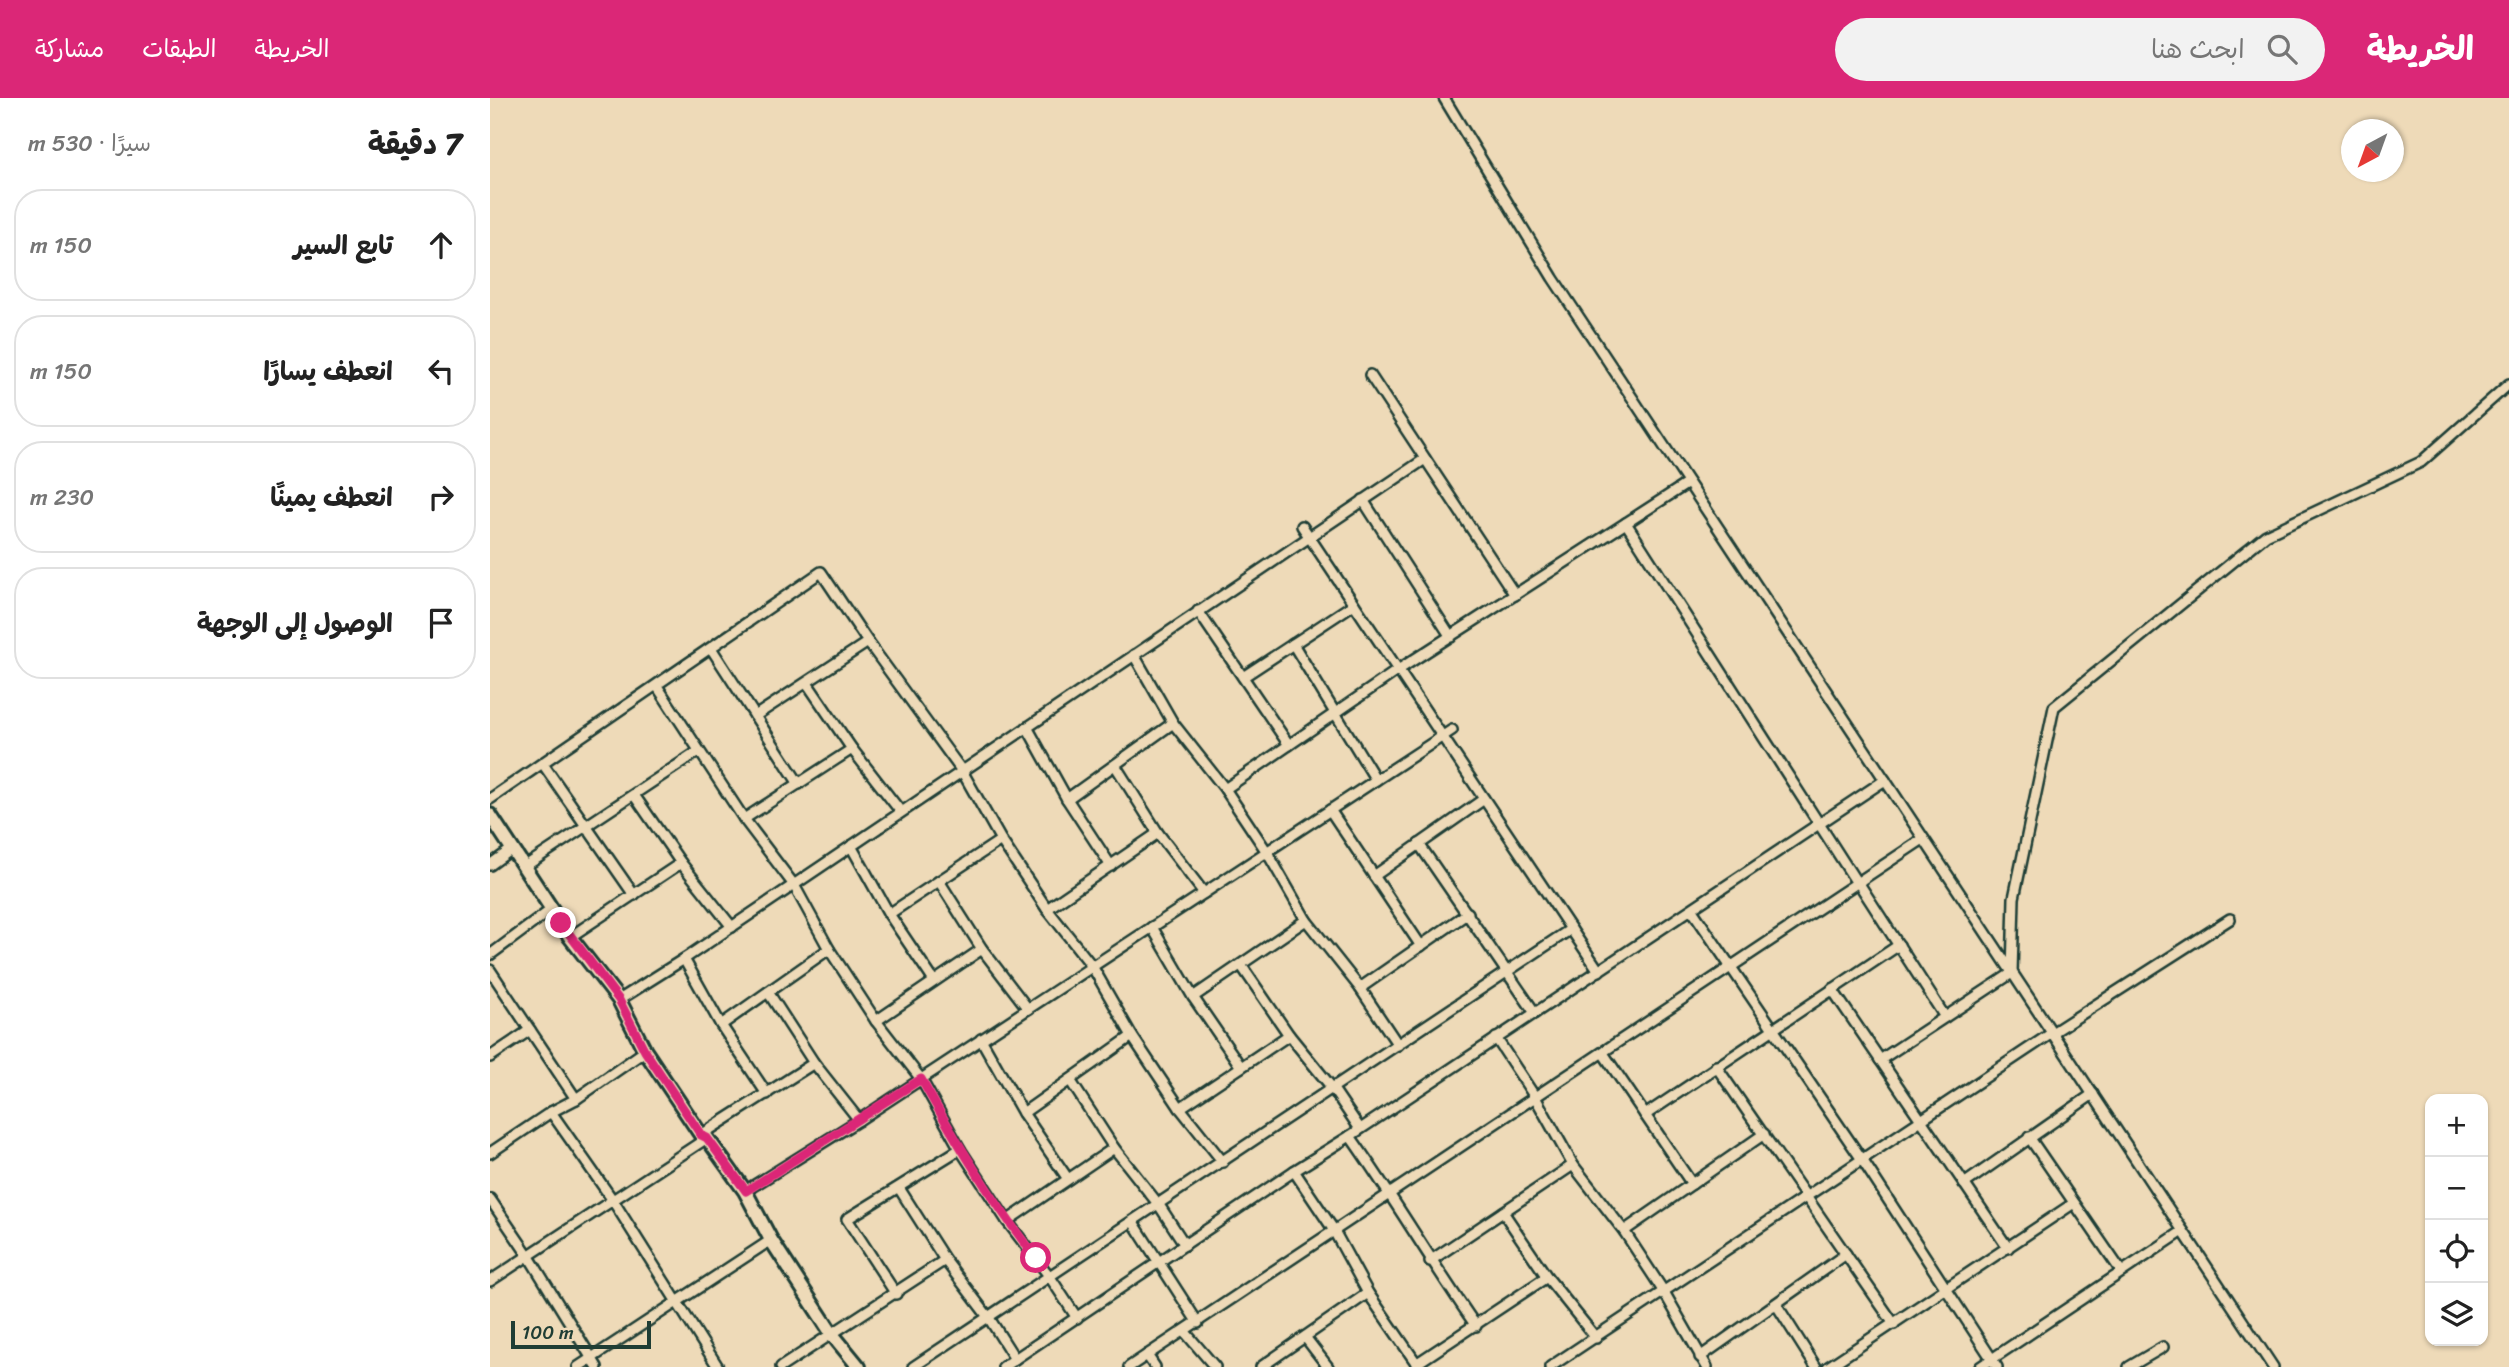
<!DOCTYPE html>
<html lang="ar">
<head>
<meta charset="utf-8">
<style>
	:root { --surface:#fff; --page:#f2f2f2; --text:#222; --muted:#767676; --line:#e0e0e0; --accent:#db2777 }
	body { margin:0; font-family:Sriracha,"Playpen Sans Arabic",sans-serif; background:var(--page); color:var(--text); direction:rtl }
	.controls { position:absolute; right:21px; bottom:21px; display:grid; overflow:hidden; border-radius:14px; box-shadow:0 2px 5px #0004 }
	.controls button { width:63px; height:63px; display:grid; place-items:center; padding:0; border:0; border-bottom:2px solid var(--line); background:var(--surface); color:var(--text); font:35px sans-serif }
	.compass { position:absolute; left:1851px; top:21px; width:63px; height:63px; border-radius:50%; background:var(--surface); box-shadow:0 2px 5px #0004; rotate:221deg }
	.scale { position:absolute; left:21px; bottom:18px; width:140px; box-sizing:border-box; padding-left:7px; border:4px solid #1f3d34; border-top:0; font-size:19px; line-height:24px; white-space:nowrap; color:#1f3d34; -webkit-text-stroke:5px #eedab8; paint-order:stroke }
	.stop { position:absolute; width:21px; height:21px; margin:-16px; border:5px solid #db2777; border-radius:50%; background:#fff }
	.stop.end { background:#db2777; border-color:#fff; box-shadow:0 2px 7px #0008 }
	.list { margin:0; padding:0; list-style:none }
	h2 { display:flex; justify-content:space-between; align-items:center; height:91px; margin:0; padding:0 28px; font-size:30px }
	h2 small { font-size:23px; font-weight:400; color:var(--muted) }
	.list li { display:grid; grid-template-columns:46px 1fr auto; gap:21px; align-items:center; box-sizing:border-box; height:112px; margin:0 14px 14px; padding:0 14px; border:2px solid var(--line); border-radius:28px }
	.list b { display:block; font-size:26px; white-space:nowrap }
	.list em { font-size:23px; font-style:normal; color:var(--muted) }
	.icon { flex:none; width:38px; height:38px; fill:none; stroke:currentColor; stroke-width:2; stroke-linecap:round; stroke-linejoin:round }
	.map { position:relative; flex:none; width:2019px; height:1269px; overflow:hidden; direction:ltr }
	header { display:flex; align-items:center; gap:42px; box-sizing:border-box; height:98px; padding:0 35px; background:var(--accent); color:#fff }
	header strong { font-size:33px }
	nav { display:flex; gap:38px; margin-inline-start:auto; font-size:24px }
	.search { width:490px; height:63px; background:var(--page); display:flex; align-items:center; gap:18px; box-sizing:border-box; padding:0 24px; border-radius:38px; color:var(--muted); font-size:26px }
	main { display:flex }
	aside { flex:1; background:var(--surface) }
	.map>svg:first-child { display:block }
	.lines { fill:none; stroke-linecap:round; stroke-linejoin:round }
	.street-casing { stroke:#1f3d34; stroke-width:14 }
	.secondary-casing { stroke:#1f3d34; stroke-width:18 }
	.street { stroke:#eedab8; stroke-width:9 }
	.secondary { stroke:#eedab8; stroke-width:12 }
	.route { stroke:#db2777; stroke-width:9 }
</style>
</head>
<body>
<header>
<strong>الخريطة</strong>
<div class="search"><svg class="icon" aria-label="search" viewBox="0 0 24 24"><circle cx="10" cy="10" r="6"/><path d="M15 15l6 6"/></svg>ابحث هنا</div>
<nav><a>الخريطة</a><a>الطبقات</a><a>مشاركة</a></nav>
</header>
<main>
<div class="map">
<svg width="2019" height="1269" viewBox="0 0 2019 1269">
	<rect width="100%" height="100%" fill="#eedab8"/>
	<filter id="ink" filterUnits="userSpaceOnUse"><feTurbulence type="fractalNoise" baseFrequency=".0143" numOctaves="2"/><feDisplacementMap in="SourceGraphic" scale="14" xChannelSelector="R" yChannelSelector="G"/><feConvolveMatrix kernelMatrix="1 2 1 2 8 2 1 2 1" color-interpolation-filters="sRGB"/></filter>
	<g filter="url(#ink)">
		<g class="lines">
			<g class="street-casing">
				<g id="street">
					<path d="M954 0 1063 180 1783 1269"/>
					<path d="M880 277 1025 497"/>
					<path d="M873 402 961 539"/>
					<path d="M1136 425 1367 785"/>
					<path d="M812 428 1109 873"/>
					<path d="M708 513 799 647"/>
					<path d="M803 546 886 682"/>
					<path d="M221 550 309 686"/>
					<path d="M644 557 683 625 735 691 777 754 816 822 870 890 908 947"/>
					<path d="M753 579 864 506"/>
					<path d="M317 585 362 651 411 714"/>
					<path d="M167 588 254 721 304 787 339 851 386 923 431 981 470 1051 517 1123 560 1179 587 1220"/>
					<path d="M265 618 378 544"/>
					<path d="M537 629 577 701 621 768"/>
					<path d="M53 666 144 797"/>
					<path d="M625 667 668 735 714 795"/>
					<path d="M735 691 908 572 1198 385"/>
					<path d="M144 697 191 765 242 829"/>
					<path d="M0 701 331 474 378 544 472 673 511 742 557 811 602 868 642 938 690 1010 733 1064"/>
					<path d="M577 701 683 625"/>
					<path d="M840 712 931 848"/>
					<path d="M254 721 362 651"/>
					<path d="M929 746 1045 915"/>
					<path d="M361 748 399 816 444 883"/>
					<path d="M0 767 22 751"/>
					<path d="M34 769 209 653"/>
					<path d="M884 778 994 701"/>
					<path d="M449 783 492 851 538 911"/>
					<path d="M1368 784 1455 919"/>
					<path d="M557 811 668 735"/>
					<path d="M1202 812 1373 1063 1507 1269"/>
					<path d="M399 816 511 742"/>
					<path d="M662 829 703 899 751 969"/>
					<path d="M80 839 191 765"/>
					<path d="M0 857 62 811"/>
					<path d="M194 861 231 927 277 996"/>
					<path d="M751 867 799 937 843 991 870 1031"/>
					<path d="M0 872 86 1001"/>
					<path d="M870 890 978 815"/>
					<path d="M1342 891 1518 1150"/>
					<path d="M278 894 324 965 369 1022"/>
					<path d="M703 899 816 822"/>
					<path d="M129 902 194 861 935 361"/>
					<path d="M386 923 492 851"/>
					<path d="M231 927 339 851"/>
					<path d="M1006 940 1045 999 1083 1067 1134 1133 1174 1194 1217 1269"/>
					<path d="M491 941 533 1015 578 1081"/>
					<path d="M1113 955 1202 1086"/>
					<path d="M0 959 40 932"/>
					<path d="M1390 962 1522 875 1524 800 1564 609 1776 437 1931 364 2019 286"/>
					<path d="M1226 968 1404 1226"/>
					<path d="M580 982 624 1050 669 1107 695 1147"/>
					<path d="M690 1010 799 937"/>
					<path d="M61 1014 122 1101 228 1269"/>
					<path d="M533 1015 642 938"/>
					<path d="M1155 1017 1409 847"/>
					<path d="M211 1037 324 965"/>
					<path d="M860 1038C904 1100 942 1165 986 1228"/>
					<path d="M1539 1039 1631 1173"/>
					<path d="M0 1055 61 1014 86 1001 155 953"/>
					<path d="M804 1073 843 1131 878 1195 929 1269"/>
					<path d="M1474 1086 1603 996"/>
					<path d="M409 1090 455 1162 499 1220 525 1261"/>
					<path d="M255 1093 369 1022 962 632"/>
					<path d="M0 1101 38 1157 107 1269"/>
					<path d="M1013 1114 1057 1179 1106 1240"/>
					<path d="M517 1123 624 1050"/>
					<path d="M643 1124 708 1225"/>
					<path d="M1134 1133 1274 1036"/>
					<path d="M940 1163 1083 1067"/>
					<path d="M0 1183 217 1040"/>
					<path d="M406 1196 357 1121 470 1051"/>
					<path d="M1286 1206 1326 1269"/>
					<path d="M695 1234 725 1269"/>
					<path d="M815 1239 838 1269"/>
					<path d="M657 1257 665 1269"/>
					<path d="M1210 1259 1356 1156"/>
					<path d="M926 1266 1057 1179"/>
					<path d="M88 1269 281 1142"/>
					<path d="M291 1269 455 1162"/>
					<path d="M423 1269 1081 831"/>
					<path d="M513 1269 804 1073 860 1038 1395 682"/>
					<path d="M639 1269 1433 741"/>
					<path d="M771 1269 878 1195"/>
					<path d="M1060 1269 1562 935 1740 821"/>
					<path d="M1338 1269 1584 1105"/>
					<path d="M1490 1269 1693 1133"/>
					<path d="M1639 1269 1673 1249"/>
				</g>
			</g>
			<g class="secondary-casing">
				<path id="secondary" d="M0 717 80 839 129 902 155 953 211 1037 217 1040 255 1093 281 1142 342 1236 369 1269"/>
			</g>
			<use href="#street" class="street"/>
			<use href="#secondary" class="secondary"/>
		</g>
	</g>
	<g class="lines" filter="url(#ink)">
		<path class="route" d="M71 825 129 902 155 953 211 1037 217 1040 256 1093 431 981C466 1043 502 1103 546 1160"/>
	</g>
</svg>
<div class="controls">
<button>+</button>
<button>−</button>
<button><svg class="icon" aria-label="locate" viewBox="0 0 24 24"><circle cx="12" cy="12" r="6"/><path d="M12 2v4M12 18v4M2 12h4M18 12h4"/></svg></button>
<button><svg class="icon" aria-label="layers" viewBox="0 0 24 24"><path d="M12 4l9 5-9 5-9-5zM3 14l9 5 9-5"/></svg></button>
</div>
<svg class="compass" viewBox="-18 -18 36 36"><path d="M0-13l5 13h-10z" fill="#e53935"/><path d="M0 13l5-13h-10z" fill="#767676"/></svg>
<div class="scale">100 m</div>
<div class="stop" style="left:546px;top:1160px"></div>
<div class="stop end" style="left:71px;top:825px"></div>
</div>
<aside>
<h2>7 دقيقة<small>سيرًا · 530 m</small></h2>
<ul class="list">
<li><svg class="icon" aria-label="ahead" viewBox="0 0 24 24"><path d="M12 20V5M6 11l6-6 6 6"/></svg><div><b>تابع السير</b></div><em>150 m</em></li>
<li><svg class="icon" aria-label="left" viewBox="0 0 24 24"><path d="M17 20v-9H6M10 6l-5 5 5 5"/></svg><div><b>انعطف يسارًا</b></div><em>150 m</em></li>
<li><svg class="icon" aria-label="right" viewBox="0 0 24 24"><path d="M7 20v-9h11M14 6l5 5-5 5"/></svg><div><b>انعطف يمينًا</b></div><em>230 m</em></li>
<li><svg class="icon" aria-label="arrive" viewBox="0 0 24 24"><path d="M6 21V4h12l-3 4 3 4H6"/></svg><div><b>الوصول إلى الوجهة</b></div></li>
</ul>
</aside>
</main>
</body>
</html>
